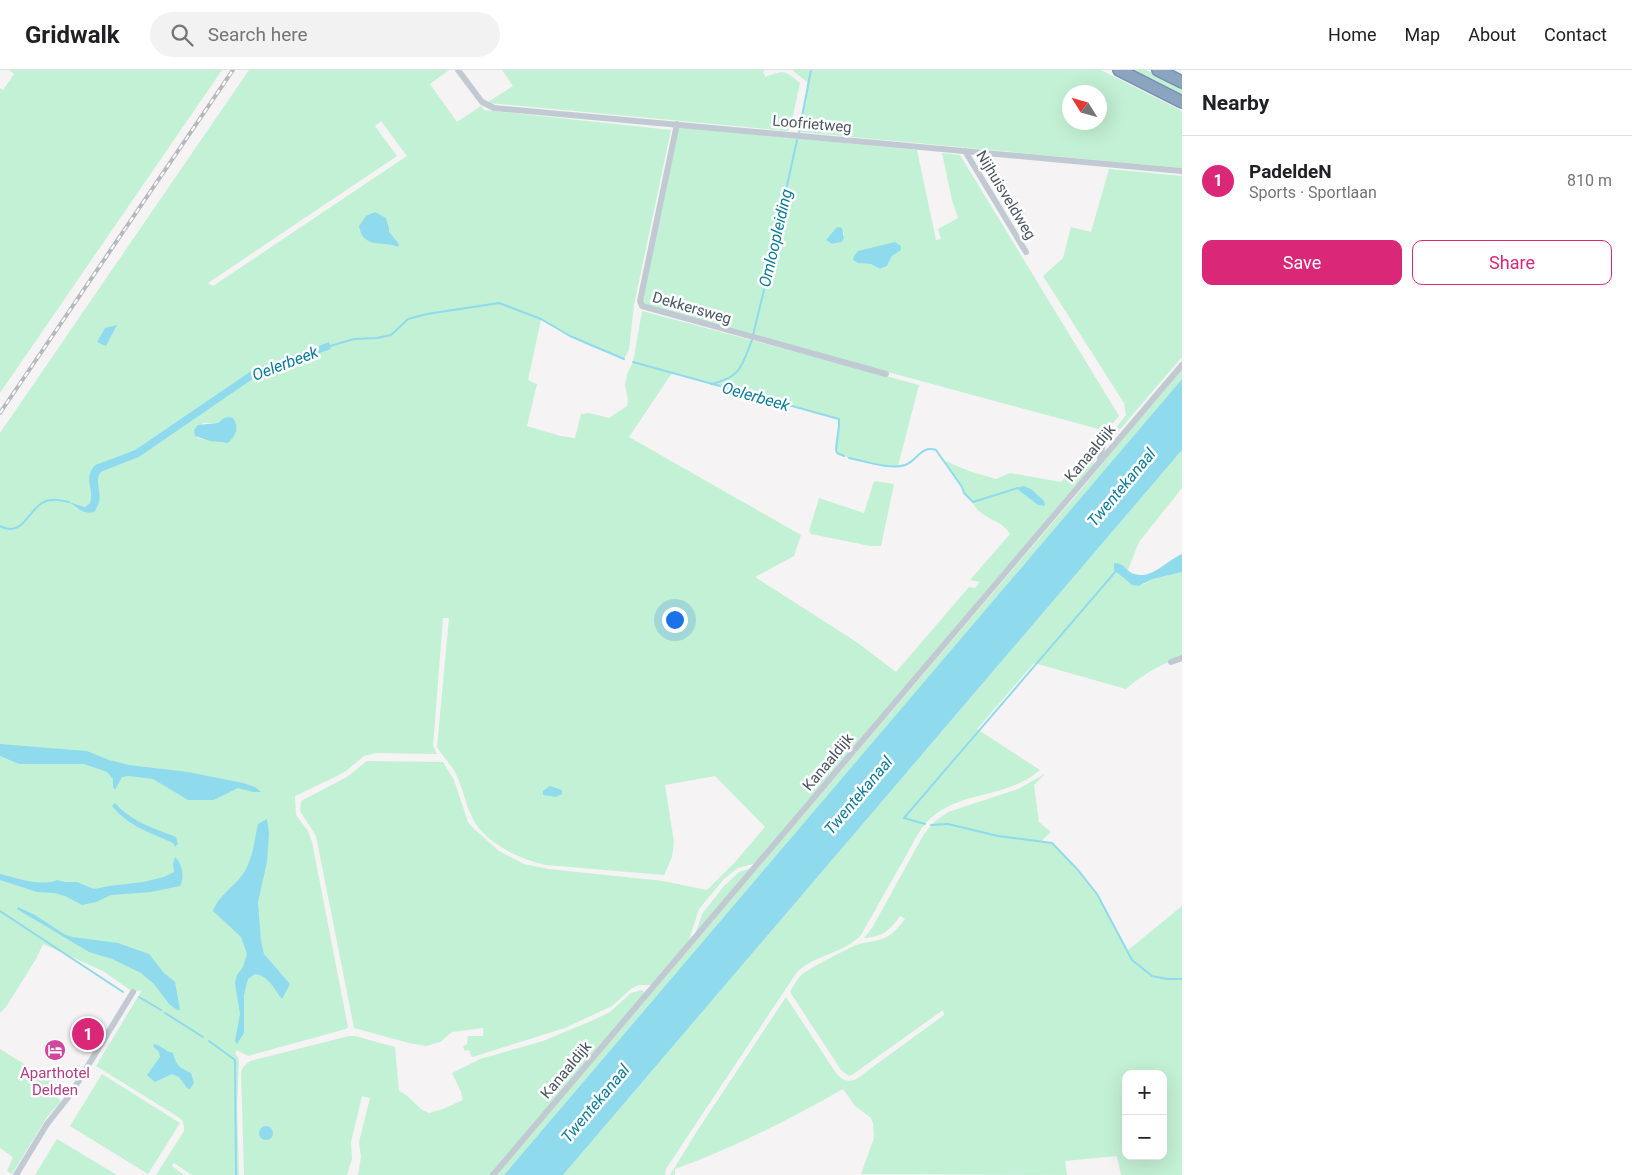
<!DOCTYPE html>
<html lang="en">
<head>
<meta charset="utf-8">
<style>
	:root { --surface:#fff; --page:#f2f2f2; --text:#202124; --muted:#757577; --line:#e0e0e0; --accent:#db2777 }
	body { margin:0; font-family:Roboto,sans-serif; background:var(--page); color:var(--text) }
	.controls { position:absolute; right:15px; bottom:15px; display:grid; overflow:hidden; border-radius:10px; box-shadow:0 5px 20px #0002 }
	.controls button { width:45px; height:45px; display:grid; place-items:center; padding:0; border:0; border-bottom:1px solid var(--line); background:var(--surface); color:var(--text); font:25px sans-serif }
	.compass { position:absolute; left:1062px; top:15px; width:45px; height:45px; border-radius:50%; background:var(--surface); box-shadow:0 5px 20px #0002; rotate:307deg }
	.you { position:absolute; left:674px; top:549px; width:18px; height:18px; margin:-12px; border:4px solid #fff; border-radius:50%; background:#1a73e8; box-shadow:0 0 0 8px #1a73e833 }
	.badge { display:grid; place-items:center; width:32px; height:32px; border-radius:50%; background:var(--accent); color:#fff; font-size:16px; font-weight:700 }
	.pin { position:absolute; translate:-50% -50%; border:2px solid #fff; box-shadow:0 1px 5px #0006 }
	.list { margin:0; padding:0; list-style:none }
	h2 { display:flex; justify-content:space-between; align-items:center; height:65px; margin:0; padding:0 20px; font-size:21px }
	h2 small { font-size:16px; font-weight:400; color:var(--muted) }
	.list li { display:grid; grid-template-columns:32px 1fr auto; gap:15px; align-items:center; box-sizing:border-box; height:90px; padding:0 20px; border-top:1px solid var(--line) }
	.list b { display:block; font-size:19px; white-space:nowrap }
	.list p { margin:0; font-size:16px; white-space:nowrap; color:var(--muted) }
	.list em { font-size:16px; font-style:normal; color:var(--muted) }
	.actions { display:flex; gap:10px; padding:15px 20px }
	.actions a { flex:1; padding:11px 0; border:1px solid var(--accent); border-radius:10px; text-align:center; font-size:18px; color:var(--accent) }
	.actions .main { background:var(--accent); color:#fff }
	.icon { flex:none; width:28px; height:28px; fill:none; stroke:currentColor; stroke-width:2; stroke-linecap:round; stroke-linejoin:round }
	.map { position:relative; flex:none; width:1182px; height:1105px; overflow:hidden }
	header { display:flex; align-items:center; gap:30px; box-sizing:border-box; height:70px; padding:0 25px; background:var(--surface); border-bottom:1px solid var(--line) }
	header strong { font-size:24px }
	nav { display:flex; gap:28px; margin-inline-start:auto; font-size:18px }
	.search { width:350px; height:45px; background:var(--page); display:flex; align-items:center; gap:12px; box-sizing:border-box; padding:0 18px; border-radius:28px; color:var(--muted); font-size:19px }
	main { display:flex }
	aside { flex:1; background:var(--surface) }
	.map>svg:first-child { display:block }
	.green { fill:#c3f1d5; fill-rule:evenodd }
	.water { fill:#90daee }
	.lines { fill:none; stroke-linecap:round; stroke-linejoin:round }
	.stream { stroke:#90daee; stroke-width:2 }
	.motorway-casing { stroke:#7690ad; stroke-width:14 }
	.minor { stroke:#c1cad2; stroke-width:6 }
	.motorway { stroke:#8ba5c1; stroke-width:11 }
	.rail-casing { stroke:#b5b8bd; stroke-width:4 }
	.rail { stroke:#fff; stroke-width:2; stroke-dasharray:5.5; stroke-linecap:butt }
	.labels { text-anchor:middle; stroke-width:5; stroke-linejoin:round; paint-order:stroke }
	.street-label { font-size:15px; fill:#4a5661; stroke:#fff }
	.hotel-label { font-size:15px; fill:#b23c85; stroke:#fff }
	.water-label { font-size:16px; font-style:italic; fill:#0c7c9b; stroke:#fff }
</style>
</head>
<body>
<header>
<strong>Gridwalk</strong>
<div class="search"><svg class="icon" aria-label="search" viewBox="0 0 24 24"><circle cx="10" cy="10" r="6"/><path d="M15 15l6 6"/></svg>Search here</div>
<nav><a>Home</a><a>Map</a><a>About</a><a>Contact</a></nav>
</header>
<main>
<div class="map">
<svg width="1182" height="1105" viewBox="0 0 1182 1105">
	<rect width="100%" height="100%" fill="#f5f3f3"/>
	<g class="green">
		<path d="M9 0H222L0 323V18L3 20 14 4Z"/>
		<path d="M249 0H449L430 14 457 52 481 36 484 40 671 60 634 235 629 280 624 289 592 277 541 250 528 310 537 314 527 356 560 366 575 368 581 344 589 343 609 348 627 336 628 329 625 316 627 304 633 292 642 241 919 315 898 396 893 397 849 388 837 383C832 373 840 360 838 349L672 303 629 367 801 465 794 486 755 507 858 573 896 602 969 517 975 518 980 512 970 510 1010 464C1003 451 985 449 976 438 964 423 954 406 943 390L969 401 996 409 1010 403 1061 412 1100 365 1098 381 1093 395 757 793 738 798 724 809 699 839 688 873 651 915H639L632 918 612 936 565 958 472 987 469 980 465 981 463 977 467 974 468 966H483V958L452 962 440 972 426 976 409 973 354 958 316 766 300 741 301 731 347 707 367 691 443 692 454 710 468 752 473 758 499 781 524 794 549 799 663 811 707 820 735 792 765 757 715 706 665 715 674 772 672 787 664 805 546 795C521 790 485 773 473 749 465 734 463 717 455 702 450 693 442 686 437 677L449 548H443L433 676 437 684 376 683 364 686 346 701 337 706 295 726 296 745 308 761 312 772 348 957 346 959 248 986 237 980 235 984 238 987 239 992 237 1035 239 1105H192L174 1093 172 1096 184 1105H156L184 1061V1056L182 1050 175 1045 96 996 142 920 133 922 103 901 43 874 36 889 6 937 0 943V363ZM381 51 407 86 213 216 208 213 397 86 375 56ZM329 272 331 279 257 306 139 387 101 402C93 412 103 427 97 439H77L70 432 85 437 90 433C93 419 85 406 95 395L135 380 254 299ZM224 348H233L237 359 223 373 197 368 203 353H218Z"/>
		<path d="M502 0H766L763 1 765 7C785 0 784 0 800 13L790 59 787 61 489 33 488 32 513 16Z"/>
		<path d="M792 0H1101L1182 41V98L799 62 808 13ZM1070 22H1100V52H1070Z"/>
		<path d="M1123 0H1146L1182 18V30Z"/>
		<path d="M679 57 917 80 936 170 941 169 938 159 958 148 952 130 942 83 960 85 1119 346 1106 361 644 236 641 230ZM844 162V168L842 172 832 174 826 170ZM884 175 895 184 892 186 887 196 880 199 871 194 858 182Z"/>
		<path d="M1109 99 1182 106V287L1116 364 1112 363 1126 345 1124 333 1043 206 1063 188 1071 157 1091 162Z"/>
		<path d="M1182 297V309L504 1105H496L1079 422Z"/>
		<path d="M1182 380V418L1139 472 1128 500 1121 494 1114 500 1132 515 1144 514 1153 509 1182 502V587C1161 594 1143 604 1126 619L1034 593 977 659 1040 700C1005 731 951 718 921 759L861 865C844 883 815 885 797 902L683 1073 666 1099 665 1105H563Z"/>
		<path d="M874 411 894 414 881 476H870L811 464 809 461 819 428 864 443Z"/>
		<path d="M1045 704 1034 715 1039 752 1051 762 1041 771 1052 773 1058 779 1098 824 1127 881 1182 836V1105H1121L1117 1086 1065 1091 1067 1105 861 1104 874 1068 873 1053 871 1048 855 1036 843 1019C787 1051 735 1077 675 1099V1105H670L699 1058 786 927 836 1003C842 1010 846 1012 855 1010L944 945 943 940 852 1005 849 1006 841 1000 790 922C794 915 798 907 804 903 810 898 852 876 859 874 885 868 887 872 905 849L900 846C890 860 883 867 864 868L872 858 924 764 934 752 948 742 1018 719ZM1126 1004H1163V1086H1126Z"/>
		<path d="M752 798 695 865 702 844 724 816 739 802Z"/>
		<path d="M642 920 645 924 490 1105H358L361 1087 359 1072 370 1028 362 1026 351 1072 352 1089 347 1105H244L241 1003 243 997 250 991 349 966H355L395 977 399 1021C411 1025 416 1039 429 1043L443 1039 463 1030 461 1022 452 1003 480 989 543 971 589 952 610 942 631 923Z"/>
		<path d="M0 979 64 1019 58 1028 61 1031 47 1047 12 1104 7 1101 13 1087 0 1078Z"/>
		<path d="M102 1004 180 1053 148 1104 70 1056Z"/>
		<path d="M57 1069 117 1105H35Z"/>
	</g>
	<g class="water">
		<path d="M375 142 386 148 389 158V162L399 174 398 177C383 170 363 180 359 156L366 146Z"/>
		<path d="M837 157 842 158 844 168 842 172 832 174 826 170Z"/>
		<path d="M895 172 901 176V180L892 186 887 196 880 199 871 194 858 193 853 190 854 186 858 181Z"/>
		<path d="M117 255 106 276 97 272 105 258Z"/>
		<path d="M329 272 331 279 257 306 139 387 101 402C92 412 107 427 94 442 84 445 76 437 69 432L85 437 90 433C94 417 83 409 95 395L135 380 254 299Z"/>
		<path d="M1182 309V380L563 1105H504Z"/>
		<path d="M229 347 233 348C240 358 236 365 228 373L210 371 195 366 194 360 198 355 218 353 224 348Z"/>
		<path d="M1024 416 1031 419 1044 431 1045 436 1038 435 1016 418Z"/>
		<path d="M1182 484V502L1153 509 1138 516 1132 515 1114 500V493C1127 494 1124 500 1134 504 1152 510 1167 490 1182 484Z"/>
		<path d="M0 674 87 681 109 690 129 695 188 702 243 713 255 717 261 722H253L238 718 214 730H188L153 709 129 706 122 707 115 720 113 717V709L107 702 84 694H19L0 686Z"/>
		<path d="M550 716 562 720V724L556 727 543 725V721Z"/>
		<path d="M115 733C132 752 153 758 176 767L178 774 175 777 173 773C151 763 128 756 112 736Z"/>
		<path d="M267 749 269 764 267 792 258 832 261 871 264 884 290 914 282 929C274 919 269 906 255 904L248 909 244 925V963L237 974 235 971 240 944 235 913 237 905 243 897 247 884 241 867 213 841C218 826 234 817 243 804 253 789 254 772 258 754Z"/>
		<path d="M175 787C182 793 185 807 180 816L151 822 111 825 96 832 82 835 65 826 54 823 37 822 0 810V804C18 808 40 817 57 810L65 812H77L94 819 109 816 143 812 164 807 174 802 173 794Z"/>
		<path d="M18 837 35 845 64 864 72 867 118 873 149 884 164 903 175 912 180 940H177L169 934 154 914 141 903 112 889 89 882 17 839Z"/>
		<path d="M154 974C161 975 166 982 173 983 177 997 179 997 191 1003L194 1013 190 1019 187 1018 179 1007 172 1004 155 1012 147 1005 160 987 159 982 153 976Z"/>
		<circle cx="266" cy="1063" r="7"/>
	</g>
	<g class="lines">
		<g class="stream">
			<path d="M799 62 811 0"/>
			<path d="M753 265 766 212 797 70"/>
			<path d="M330 276 354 269 377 268 391 265 408 249 427 244 499 233 541 249 570 266 624 289"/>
			<path d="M633 292 839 349V356L836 380 837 383 844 386"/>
			<path d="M711 314C741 308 742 295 752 270"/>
			<path d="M849 388C864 391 891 400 905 395 917 391 921 375 936 380L962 417 964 423 973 432 1018 418"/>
			<path d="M0 456C22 468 28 441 42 433 51 428 60 430 69 432"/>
			<path d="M925 754 904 748 1116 501"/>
			<path d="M931 755 948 754 998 766 1052 773 1078 800 1097 824 1132 890 1152 906 1167 909H1182"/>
			<path d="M0 841 123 922"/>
			<path d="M139 927 161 940"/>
			<path d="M165 943 203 967"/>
			<path d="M209 971 235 990 236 1105"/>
		</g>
		<g class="motorway-casing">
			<g id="motorway">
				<path d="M1119 0 1182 32"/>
				<path d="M1158 0 1182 12"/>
			</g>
		</g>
		<g class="minor">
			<path d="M458 0 482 32 494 38 1182 101"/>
			<path d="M677 54 640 231 642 236 886 304"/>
			<path d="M965 81 1026 182"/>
			<path d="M1100 388 1105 365"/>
			<path d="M1171 592 1182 588"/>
			<path d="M16 1105 47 1054 70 1025 133 922"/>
			<path d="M493 1105 1182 295"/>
		</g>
		<use href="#motorway" class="motorway"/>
		<g class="rail-casing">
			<path id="rail" d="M0 343 233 0"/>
		</g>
		<use href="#rail" class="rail"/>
	</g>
	<defs>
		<g id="hotel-disc" transform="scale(1.125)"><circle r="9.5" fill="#d1479c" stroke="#fff"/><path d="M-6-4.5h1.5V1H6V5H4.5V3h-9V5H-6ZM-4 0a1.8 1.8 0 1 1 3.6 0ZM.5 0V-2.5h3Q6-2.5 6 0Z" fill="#fff"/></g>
	</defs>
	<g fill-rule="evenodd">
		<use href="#hotel-disc" x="55" y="980"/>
	</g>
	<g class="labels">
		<g class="street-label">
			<text transform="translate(812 54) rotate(5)" y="5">Loofrietweg</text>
			<text transform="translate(1006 125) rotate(59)" y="5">Nijhuisveldweg</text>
			<text transform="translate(692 238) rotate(16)" y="5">Dekkersweg</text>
			<text transform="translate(1090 383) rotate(-50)" y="5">Kanaaldijk</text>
			<text transform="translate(828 692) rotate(-50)" y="5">Kanaaldijk</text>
			<text transform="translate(566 1000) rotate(-50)" y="5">Kanaaldijk</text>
		</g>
		<g class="hotel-label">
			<text x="55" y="1008">Aparthotel<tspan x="55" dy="17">Delden</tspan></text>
		</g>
		<g class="water-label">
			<text transform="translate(775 168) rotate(-77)" y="6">Omloopleiding</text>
			<text transform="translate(285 293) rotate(-21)" y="6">Oelerbeek</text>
			<text transform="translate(756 326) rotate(16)" y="6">Oelerbeek</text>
			<text transform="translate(1121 417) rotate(-50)" y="6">Twentekanaal</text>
			<text transform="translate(858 725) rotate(-50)" y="6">Twentekanaal</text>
			<text transform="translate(595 1033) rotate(-50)" y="6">Twentekanaal</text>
		</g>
	</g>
</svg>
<div class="controls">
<button>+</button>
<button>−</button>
</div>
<svg class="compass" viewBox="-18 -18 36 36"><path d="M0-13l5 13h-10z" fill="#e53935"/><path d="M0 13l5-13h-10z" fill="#757577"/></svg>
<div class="you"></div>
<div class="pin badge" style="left:88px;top:964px">1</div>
</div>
<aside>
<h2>Nearby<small></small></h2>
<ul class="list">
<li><span class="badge">1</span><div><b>PadeldeN</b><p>Sports · Sportlaan</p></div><em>810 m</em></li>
</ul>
<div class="actions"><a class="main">Save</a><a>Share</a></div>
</aside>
</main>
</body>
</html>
